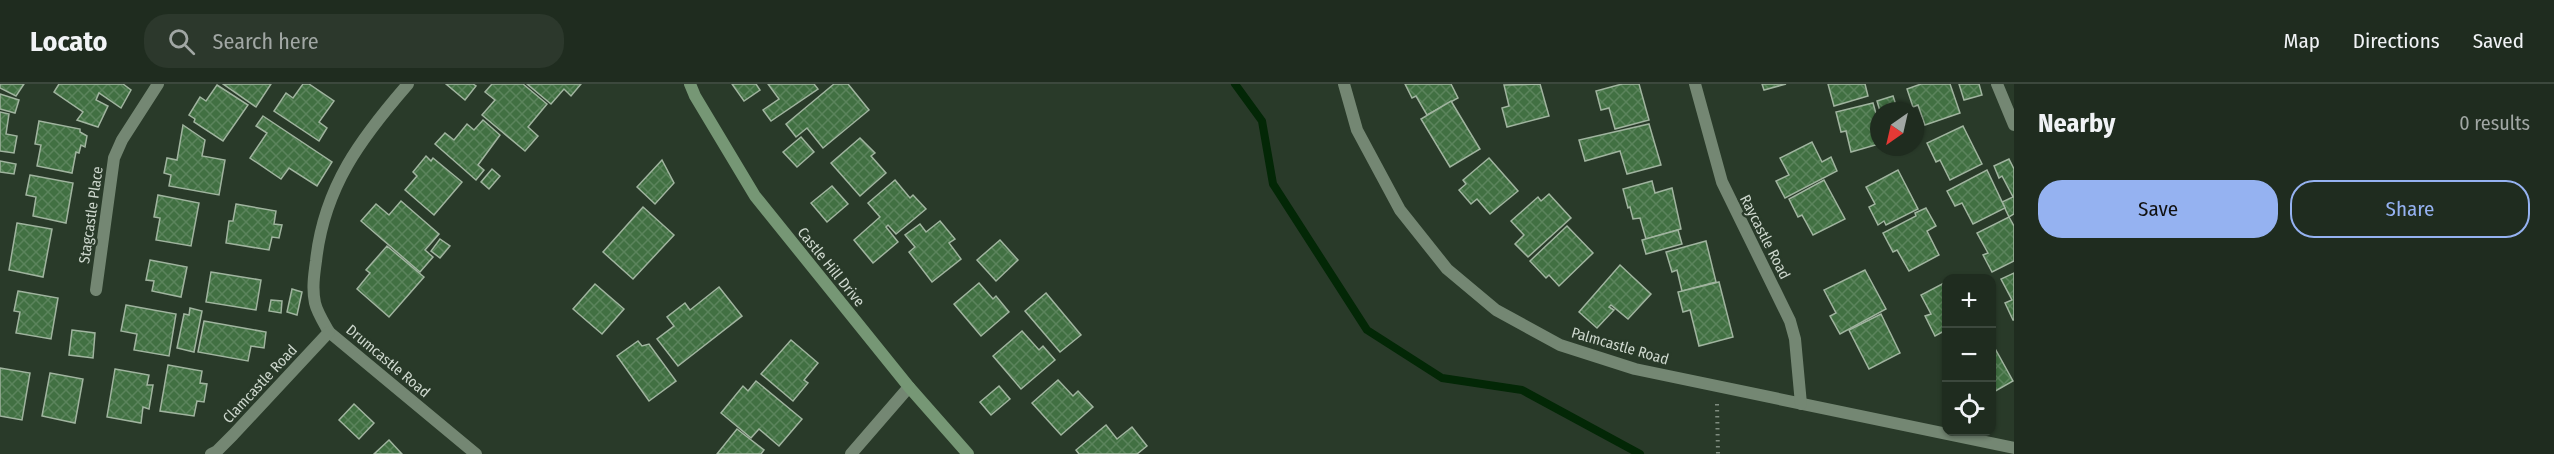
<!DOCTYPE html>
<html lang="en">
<head>
<meta charset="utf-8">
<style>
	:root { --surface:#1f2c1f; --page:#2c382c; --text:#f1f3f6; --muted:#a1a7a4; --line:#3c483d; --accent:#95b2f1 }
	body { margin:0; font-family:"Fira Sans Condensed",sans-serif; background:var(--page); color:var(--text) }
	.controls { position:absolute; right:18px; bottom:18px; display:grid; overflow:hidden; border-radius:12px; box-shadow:0 2px 4px #0004 }
	.controls button { width:54px; height:54px; display:grid; place-items:center; padding:0; border:0; border-bottom:2px solid var(--line); background:var(--surface); color:var(--text); font:30px sans-serif }
	.compass { position:absolute; left:1870px; top:18px; width:54px; height:54px; border-radius:50%; background:var(--surface); box-shadow:0 2px 4px #0004; rotate:214deg }
	.list { margin:0; padding:0; list-style:none }
	h2 { display:flex; justify-content:space-between; align-items:center; height:78px; margin:0; padding:0 24px; font-size:26px }
	h2 small { font-size:20px; font-weight:400; color:var(--muted) }
	.actions { display:flex; gap:12px; padding:18px 24px }
	.actions a { flex:1; padding:14px 0; border:2px solid var(--accent); border-radius:24px; text-align:center; font-size:21px; color:var(--accent) }
	.actions .main { background:var(--accent); color:#111 }
	.icon { flex:none; width:33px; height:33px; fill:none; stroke:currentColor; stroke-width:2; stroke-linecap:round; stroke-linejoin:round }
	.map { position:relative; flex:none; width:2014px; height:370px; overflow:hidden }
	header { display:flex; align-items:center; gap:36px; box-sizing:border-box; height:84px; padding:0 30px; background:var(--surface); border-bottom:2px solid var(--line) }
	header strong { font-size:28px }
	nav { display:flex; gap:33px; margin-inline-start:auto; font-size:21px }
	.search { width:420px; height:54px; background:var(--page); display:flex; align-items:center; gap:15px; box-sizing:border-box; padding:0 21px; border-radius:24px; color:var(--muted); font-size:22px }
	main { display:flex }
	aside { flex:1; background:var(--surface) }
	.map>svg:first-child { display:block }
	.lines { fill:none; stroke-linecap:round; stroke-linejoin:round }
	.stream { stroke:#032706; stroke-width:8 }
	.building { fill:url(#building-cross-hatch); stroke:#a0b49f; stroke-width:1.5 }
	.path { stroke:#7f8c7f; stroke-width:4; stroke-dasharray:1.5 4.5; stroke-linecap:butt }
	.street { stroke:#748773; stroke-width:12 }
	.secondary { stroke:#769775; stroke-width:12 }
	.labels { text-anchor:middle; stroke-width:5; stroke-linejoin:round; paint-order:stroke }
	.street-label { font-size:15px; fill:#ced8ce; stroke:#293a29 }
</style>
</head>
<body>
<header>
<strong>Locato</strong>
<div class="search"><svg class="icon" aria-label="search" viewBox="0 0 24 24"><circle cx="10" cy="10" r="6"/><path d="M15 15l6 6"/></svg>Search here</div>
<nav><a>Map</a><a>Directions</a><a>Saved</a></nav>
</header>
<main>
<div class="map">
<svg width="2014" height="370" viewBox="0 0 2014 370">
	<defs>
		<pattern id="building-cross-hatch" width="8" height="8" patternUnits="userSpaceOnUse" patternTransform="scale(1.5)"><rect width="8" height="8" fill="#417042"/><path d="M0 0l8 8M0 8l8-8" fill="none" stroke="#5b845c"/></pattern>
	</defs>
	<rect width="100%" height="100%" fill="#293a29"/>
	<g class="lines">
		<path class="stream" d="M1235 0 1262 37 1273 100 1367 246 1442 294 1522 306 1640 370"/>
	</g>
	<g class="building">
		<path d="M0 0H24L16 12 0 4Z"/>
		<path d="M59 0H123L131 6 121 24 99 9 96 16 108 22 98 43 77 36 83 28 54 8Z"/>
		<path d="M223 0H271L256 23Z"/>
		<path d="M303 0H309L334 17 319 38 327 44 319 57 274 27 286 9 293 14Z"/>
		<path d="M446 0H473L476 2 465 16Z"/>
		<path d="M492 0H523L547 20 528 43 538 52 525 67 482 31 495 16 485 8Z"/>
		<path d="M527 0H581L571 12 564 5 551 20Z"/>
		<path d="M732 0H756L760 6 744 17Z"/>
		<path d="M768 0H814L818 5 771 37 763 26 779 15Z"/>
		<path d="M834 0H848L869 26 823 64 807 44 796 53 786 40Z"/>
		<path d="M1405 0H1451L1458 14 1427 31 1416 12 1412 14Z"/>
		<path d="M1540 0 1549 32 1507 43 1502 24 1509 22 1504 1Z"/>
		<path d="M1622 0H1639L1649 36 1615 45 1609 24 1601 26 1596 7Z"/>
		<path d="M1762 0H1786L1764 6Z"/>
		<path d="M1828 0H1865L1868 12 1834 22Z"/>
		<path d="M1921 0H1950L1960 29 1925 41 1918 21 1913 23 1907 5Z"/>
		<path d="M1959 0H1979L1982 11 1964 16Z"/>
		<path d="M217 1 248 21 223 57 194 38 195 35 189 31 200 13 206 17Z"/>
		<path d="M0 10 19 16 15 29 0 25Z"/>
		<path d="M1893 12 1898 27H1880L1877 17Z"/>
		<path d="M1451 17 1480 65 1450 83 1421 35Z"/>
		<path d="M1873 19 1879 40V60L1851 68 1846 47 1841 48 1836 28Z"/>
		<path d="M0 28 9 30 6 50 17 52 14 69 0 67Z"/>
		<path d="M263 32 332 78 317 102 289 84 281 95 250 74 267 49 256 42Z"/>
		<path d="M483 36 500 51 478 81 484 86 476 96 435 60 445 49 454 56 467 40 474 46Z"/>
		<path d="M39 37 80 45V48L87 52 85 63 81 61 79 69 76 68 72 89 37 82 41 61 35 60Z"/>
		<path d="M1649 40 1661 81 1627 90 1620 67 1585 77 1579 56Z"/>
		<path d="M183 41 205 56 202 72 225 76 219 111 169 102 171 91 164 89 167 74 177 76Z"/>
		<path d="M1963 42 1982 80 1950 96 1940 76 1936 78 1927 59Z"/>
		<path d="M801 53 814 68 797 83 783 68Z"/>
		<path d="M860 54 875 69 871 72 886 89 860 112 831 79Z"/>
		<path d="M1812 58 1822 78 1831 73 1837 87 1785 114 1776 97 1789 91 1780 74Z"/>
		<path d="M426 72 431 77 433 74 462 98 434 131 405 106 417 92 413 88Z"/>
		<path d="M1489 74 1518 107 1490 130 1477 115 1471 120 1459 106 1466 100 1463 96Z"/>
		<path d="M2009 75 2014 85V130L2009 133 2002 118 2013 113 2002 92 1999 94 1994 82Z"/>
		<path d="M662 76 674 99 655 120 637 103Z"/>
		<path d="M0 77 16 80 14 90 0 88Z"/>
		<path d="M492 85 500 92 489 105 481 98Z"/>
		<path d="M1898 86 1918 125 1886 141 1884 137 1878 141 1869 123 1875 120 1866 103Z"/>
		<path d="M1987 86 2005 124 1973 140 1962 119 1955 122 1947 107Z"/>
		<path d="M30 91 73 99 66 139 33 132 36 113 26 111Z"/>
		<path d="M895 96 910 114 913 111 926 125 896 150 888 141 886 143 898 158 873 179 854 156 880 133 868 119Z"/>
		<path d="M1824 96 1845 135 1813 151 1802 131 1798 133 1789 115Z"/>
		<path d="M1652 97 1655 109 1672 104 1681 145 1646 155 1640 134 1633 135 1630 123 1628 124 1623 105Z"/>
		<path d="M832 102 848 120 827 138 811 119Z"/>
		<path d="M1549 110 1571 134 1528 173 1515 160 1524 151 1511 137 1538 113 1541 117Z"/>
		<path d="M158 111 199 119 191 162 156 156 160 134 154 133Z"/>
		<path d="M401 117 439 150 425 166 433 173 420 188 361 137 376 120 389 131Z"/>
		<path d="M236 120 276 127 274 140 282 141 279 154 272 153 269 166 226 159 229 137H233Z"/>
		<path d="M643 123 674 151 633 195 603 168Z"/>
		<path d="M1926 124 1936 142 1927 147 1939 171 1909 187 1897 166 1893 168 1883 149 1916 132 1915 129Z"/>
		<path d="M2009 133 2014 142V177L1992 188 1983 171 1988 169 1977 149Z"/>
		<path d="M940 137 955 155 949 159 961 175 932 198 909 168 915 163 905 151 920 140 926 148Z"/>
		<path d="M17 139 52 145 43 193 9 186Z"/>
		<path d="M1567 142 1593 169 1559 202 1549 191 1546 194 1530 177Z"/>
		<path d="M1678 146 1682 160 1646 170 1642 156Z"/>
		<path d="M440 155 450 162 440 174 431 167Z"/>
		<path d="M1000 156 1018 176 996 197 977 176Z"/>
		<path d="M1706 157 1716 198 1682 207 1677 186 1672 188 1666 168Z"/>
		<path d="M387 162 424 193 389 233 357 205 370 189 366 186Z"/>
		<path d="M150 176 187 183 181 213 152 207 154 197 146 196Z"/>
		<path d="M1620 181 1651 210 1628 235 1611 221 1609 223 1614 226 1597 244 1579 228Z"/>
		<path d="M1865 186 1886 225 1840 250 1830 232 1836 229 1824 206Z"/>
		<path d="M211 188 261 196 256 226 206 218Z"/>
		<path d="M2014 189V236H2013L2005 219 2012 216 2001 195Z"/>
		<path d="M1719 198 1733 253 1699 262 1690 226 1683 228 1678 208Z"/>
		<path d="M1946 198V246L1935 252 1925 232 1931 230 1921 211Z"/>
		<path d="M979 199 993 215 996 212 1009 228 981 252 954 220Z"/>
		<path d="M595 200 624 225 602 250 573 225Z"/>
		<path d="M719 203 742 232 678 282 657 255 674 242 667 233 685 219 690 226Z"/>
		<path d="M292 205 302 208 297 231 287 228Z"/>
		<path d="M18 207 58 214 51 255 16 249 20 228 14 227Z"/>
		<path d="M1046 209 1081 251 1060 268 1025 227Z"/>
		<path d="M271 216 282 217 281 229 269 227Z"/>
		<path d="M126 221 176 230 169 272 134 266 137 250 121 247Z"/>
		<path d="M190 224 202 227 194 268 177 264 184 230 189 231Z"/>
		<path d="M1881 230 1900 269 1869 285 1849 246Z"/>
		<path d="M204 237 266 248 264 264 251 262 248 277 198 268Z"/>
		<path d="M72 246 95 249 93 274 69 271Z"/>
		<path d="M1022 247 1039 266 1043 262 1055 276 1021 305 993 272Z"/>
		<path d="M791 256 818 279 804 296 808 299 793 317 761 290Z"/>
		<path d="M638 257 642 262 649 260 676 297 649 317 617 272Z"/>
		<path d="M1992 259 2013 297 1992 309Z"/>
		<path d="M168 281 202 287 200 299 207 300 204 318 197 317 194 332 160 327Z"/>
		<path d="M0 284 30 289 22 336 0 332Z"/>
		<path d="M115 285 149 291 147 301H153L149 325 143 323 141 339 107 333Z"/>
		<path d="M50 289 83 295 75 339 42 332Z"/>
		<path d="M1058 296 1073 312 1078 307 1093 323 1061 351 1032 319Z"/>
		<path d="M756 297 802 335 779 362 759 345 751 354 721 329 743 302 748 307Z"/>
		<path d="M999 302 1010 315 991 331 980 318Z"/>
		<path d="M354 320 374 339 359 355 339 336Z"/>
		<path d="M1106 341 1117 355 1132 343 1147 362 1137 370H1079L1076 366Z"/>
		<path d="M737 345 764 366 761 370H717Z"/>
		<path d="M389 356 402 370H374Z"/>
	</g>
	<g class="lines">
		<path class="path" d="M1717 320 1718 370"/>
		<g class="street">
			<path d="M408 0C361 54 324 103 316 177 314 191 312 205 315 219 317 228 324 239 329 248L476 370"/>
			<path d="M1344 0 1357 46 1400 126 1447 185 1496 226 1560 261 1635 285 2014 364"/>
			<path d="M1695 0 1722 98 1790 237 1795 255 1801 320"/>
			<path d="M1997 0 2014 41"/>
			<path d="M96 206 114 74 122 56 158 0"/>
			<path d="M211 370 217 367 233 351 329 248"/>
			<path d="M851 370 909 303"/>
		</g>
		<path class="secondary" d="M690 0 695 12 755 112 909 303 968 370"/>
	</g>
	<g class="labels">
		<g class="street-label">
			<text transform="translate(91 131) rotate(-82)" y="5">Stagcastle Place</text>
			<text transform="translate(1765 153) rotate(63)" y="5">Raycastle Road</text>
			<text transform="translate(831 183) rotate(51)" y="5">Castle Hill Drive</text>
			<text transform="translate(1620 262) rotate(16)" y="5">Palmcastle Road</text>
			<text transform="translate(388 277) rotate(40)" y="5">Drumcastle Road</text>
			<text transform="translate(260 300) rotate(-47)" y="5">Clamcastle Road</text>
		</g>
	</g>
</svg>
<div class="controls">
<button>+</button>
<button>−</button>
<button><svg class="icon" aria-label="locate" viewBox="0 0 24 24"><circle cx="12" cy="12" r="6"/><path d="M12 2v4M12 18v4M2 12h4M18 12h4"/></svg></button>
</div>
<svg class="compass" viewBox="-18 -18 36 36"><path d="M0-13l5 13h-10z" fill="#e53935"/><path d="M0 13l5-13h-10z" fill="#a1a7a4"/></svg>
</div>
<aside>
<h2>Nearby<small>0 results</small></h2>
<ul class="list">
</ul>
<div class="actions"><a class="main">Save</a><a>Share</a></div>
</aside>
</main>
</body>
</html>
